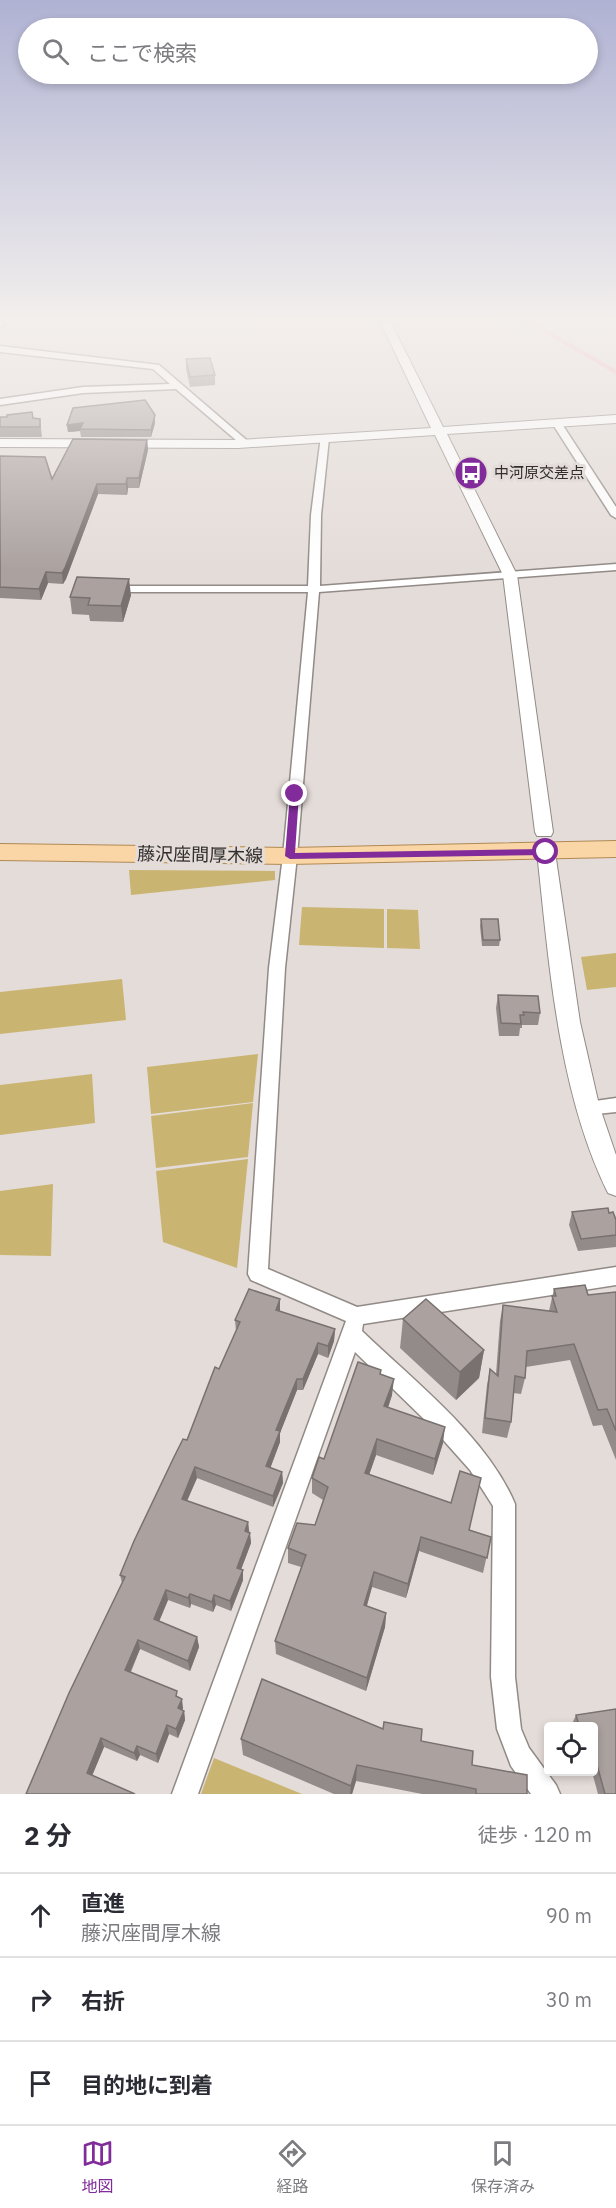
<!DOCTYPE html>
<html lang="ja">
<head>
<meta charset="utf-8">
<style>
	:root { --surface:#fff; --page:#f2f2f3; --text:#2b2b33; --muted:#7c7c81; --line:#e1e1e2; --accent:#812c9a }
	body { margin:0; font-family:"IBM Plex Sans","Noto Sans JP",sans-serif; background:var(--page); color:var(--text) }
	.controls { position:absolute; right:18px; bottom:18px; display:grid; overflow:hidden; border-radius:6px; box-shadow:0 3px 9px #0003 }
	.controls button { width:54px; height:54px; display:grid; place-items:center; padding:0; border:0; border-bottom:2px solid var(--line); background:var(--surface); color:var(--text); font:30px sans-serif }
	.stop { position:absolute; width:18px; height:18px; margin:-14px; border:4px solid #812c9a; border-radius:50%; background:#fff }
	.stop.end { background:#812c9a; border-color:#fff; box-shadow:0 2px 6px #0008 }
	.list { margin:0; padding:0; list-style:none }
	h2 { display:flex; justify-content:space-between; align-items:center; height:78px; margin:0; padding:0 24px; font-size:26px }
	h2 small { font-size:20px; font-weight:400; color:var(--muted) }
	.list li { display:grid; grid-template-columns:39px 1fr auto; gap:18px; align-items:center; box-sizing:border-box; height:84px; padding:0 24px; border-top:2px solid var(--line) }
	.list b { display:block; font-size:22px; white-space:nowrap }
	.list p { margin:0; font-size:20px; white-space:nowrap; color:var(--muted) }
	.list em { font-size:20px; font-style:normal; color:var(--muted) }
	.icon { flex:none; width:33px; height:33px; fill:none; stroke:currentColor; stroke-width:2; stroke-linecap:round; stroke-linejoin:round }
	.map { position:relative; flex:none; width:616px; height:1794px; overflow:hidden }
	.search { position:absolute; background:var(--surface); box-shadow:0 3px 9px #0003; left:18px; right:18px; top:18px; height:66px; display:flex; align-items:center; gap:15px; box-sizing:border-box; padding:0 21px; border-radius:33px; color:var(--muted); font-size:22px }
	.sheet { height:330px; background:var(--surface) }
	nav { display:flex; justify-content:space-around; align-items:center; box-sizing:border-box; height:84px; border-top:2px solid var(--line); background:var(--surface); font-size:16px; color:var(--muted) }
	nav a { display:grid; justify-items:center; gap:3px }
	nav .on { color:var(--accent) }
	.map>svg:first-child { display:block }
	.green { fill:#cab471 }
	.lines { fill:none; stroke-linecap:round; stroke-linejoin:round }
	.stream { stroke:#f9aeb3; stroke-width:4 }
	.minor-casing { stroke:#918a86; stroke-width:3 }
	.tertiary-casing { stroke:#918a86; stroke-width:2 }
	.primary-casing { stroke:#b18955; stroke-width:2 }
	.minor { fill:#fff; fill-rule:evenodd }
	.tertiary { fill:#fff; fill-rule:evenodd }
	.primary { fill:#fad6a6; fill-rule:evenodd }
	.wall { fill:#938b8a }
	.shaded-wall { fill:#787170 }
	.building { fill:#aba2a0; stroke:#787170; stroke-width:1.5 }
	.route { fill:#812c9a }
	.labels { text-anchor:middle; stroke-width:6; stroke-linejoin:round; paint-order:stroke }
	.far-poi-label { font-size:15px; fill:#312e2d; stroke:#e4dcd8; text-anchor:start }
	.street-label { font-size:18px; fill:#312e2d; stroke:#e4dcd8 }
</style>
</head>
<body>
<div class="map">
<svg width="616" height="1794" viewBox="0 0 616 1794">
	<rect width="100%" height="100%" fill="#e4dcd8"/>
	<g class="green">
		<path d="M129 870 275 871V880L131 895Z"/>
		<path d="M302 907 384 909V948L299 945Z"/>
		<path d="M387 909 418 910 420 949 387 948Z"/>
		<path d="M616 953V987L587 990 581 957Z"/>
		<path d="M122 979 126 1020 0 1034V992Z"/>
		<path d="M258 1054 253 1102 151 1114 147 1067Z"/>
		<path d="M92 1074 95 1123 0 1135V1085Z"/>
		<path d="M253 1103 248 1157 156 1168 151 1116Z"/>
		<path d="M248 1159 237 1268 163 1242 156 1171Z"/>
		<path d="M53 1184 51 1256 0 1255V1191Z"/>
		<path d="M214 1758 302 1794H201Z"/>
	</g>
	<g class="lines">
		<path class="stream" d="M525 319 616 372"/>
		<g class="minor-casing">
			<g id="minor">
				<path d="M0 319H4V325L0 327Z"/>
				<path d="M0 346 159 365 251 444 243 446 176 389 83 393 0 405V399L83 387 170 384 153 369 0 352Z"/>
				<path d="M554 421H560L616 507V518L611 515 552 423Z"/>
				<path d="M321 436 329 438 321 515 320 586 616 564V570L319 592 297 856 285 968 268 1269 357 1307 616 1267V1285L363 1324 362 1331C414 1381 487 1437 515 1504V1677L521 1729 529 1748 556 1785 560 1794H531L511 1766 497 1729 491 1677 493 1506 470 1470 429 1424 355 1352 198 1794H172L346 1321 251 1280 248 1274 269 968 283 856 308 592H110L104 589 110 586H308L311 515Z"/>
				<path d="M616 1098V1112L587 1115 581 1113 578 1108 581 1103Z"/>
			</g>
		</g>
		<g class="tertiary-casing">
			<g id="tertiary">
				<path d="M379 319H389L443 427 616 415V423L447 434 517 575 553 832 551 836H537L535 832 503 575 435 435 238 448 0 447V439L238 440 431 428Z"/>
				<path d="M546 846 553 848 555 852 580 1022 599 1105 616 1155V1196L608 1193C558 1092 549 963 537 852L539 848Z"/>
			</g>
		</g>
		<g class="primary-casing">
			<path id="primary" d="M616 841V857L290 864 0 860V844L290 848Z"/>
		</g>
		<use href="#minor" class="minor"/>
		<use href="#tertiary" class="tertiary"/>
		<use href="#primary" class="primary"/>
	</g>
	<g class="wall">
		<path d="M186 359 215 375V385L190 387 186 369Z"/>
		<path d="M155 415V423L151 437H81L80 431 68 432 67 425Z"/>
		<path d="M0 417 40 419 42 437H0Z"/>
		<path d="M147 440 148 450 139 488H128L127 495 98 494 66 579 63 584 48 583 41 600 0 598V456L52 479Z"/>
		<path d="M131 595 123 622 90 621 89 615 72 614 70 597Z"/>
		<path d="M481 919 500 940 499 946H482L480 926Z"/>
		<path d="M498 995 540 1013 538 1025H522V1028H520L519 1036H499L496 1008Z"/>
		<path d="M572 1212 609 1213 616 1220V1247L578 1251 569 1225Z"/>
		<path d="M554 1289 588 1295 616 1292V1460L602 1425 593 1426 570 1360 526 1367 525 1378 521 1394 513 1393 511 1422 507 1438 482 1433 487 1385 490 1369 496 1374 500 1321 503 1305 549 1311Z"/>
		<path d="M280 1311 335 1329 334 1341 328 1358 318 1354 303 1390H297L280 1433V1442L270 1468 282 1472 283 1483 273 1507 197 1478 187 1501 248 1522 251 1543 241 1569 243 1570V1580L231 1611 216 1605 213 1612 191 1604 190 1608 168 1600 159 1621 197 1637 199 1647 190 1671 140 1649 131 1672 179 1697 183 1708 182 1710 184 1711 185 1720 178 1738 169 1734 158 1763 140 1755 137 1761 104 1747 92 1775 26 1794 122 1583 120 1575 187 1440 236 1331 235 1320Z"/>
		<path d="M403 1319 484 1350 479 1378 456 1400 400 1348Z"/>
		<path d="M381 1370V1374L392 1395 388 1408 443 1443 433 1475 376 1455 369 1475 470 1530 491 1537 483 1573 419 1551 406 1598 372 1587 367 1606 386 1613 385 1627 366 1691 276 1654 275 1641 301 1567 288 1563V1548L315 1525 323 1500 312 1493V1478Z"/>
		<path d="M616 1709V1794H598L592 1772H594V1726H573L572 1724 576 1715Z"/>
		<path d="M241 1739 421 1741 472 1765 527 1794H422L356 1781 352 1794H334L243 1755Z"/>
	</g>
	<g class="shaded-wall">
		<path d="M155 415V423L151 437V430Z"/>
		<path d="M83 423 80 429V431L68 432 67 425Z"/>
		<path d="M147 440 148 450 139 488V478Z"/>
		<path d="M127 478 128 488 127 495 126 484Z"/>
		<path d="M97 484 98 494 66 579 63 584 62 573Z"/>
		<path d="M46 572 48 583 41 600 39 589Z"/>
		<path d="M129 579 131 595 123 622 121 606Z"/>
		<path d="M280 1299V1311L276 1310Z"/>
		<path d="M335 1329 334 1341 328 1358V1346Z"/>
		<path d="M318 1343V1354L303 1390V1379Z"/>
		<path d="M484 1350 479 1378 456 1400 460 1372Z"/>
		<path d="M297 1379V1390L280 1433V1442L267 1477 266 1466 276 1430Z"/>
		<path d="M394 1379 392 1395 383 1422 384 1406Z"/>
		<path d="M445 1427 443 1443 433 1475 435 1459Z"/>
		<path d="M377 1439 376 1455 364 1489 365 1473Z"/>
		<path d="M195 1467 197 1478 183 1510 182 1499Z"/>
		<path d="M282 1472 283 1483 273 1507V1496Z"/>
		<path d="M248 1522 249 1533 245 1531Z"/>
		<path d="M250 1533 251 1543 238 1578 237 1568Z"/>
		<path d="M421 1537 419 1551 406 1598 408 1584Z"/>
		<path d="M243 1570V1580L231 1611 230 1601Z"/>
		<path d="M374 1572 372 1587 363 1618 364 1605Z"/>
		<path d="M166 1590 168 1600 156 1629 154 1619Z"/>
		<path d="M190 1594 191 1604 190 1608 188 1598Z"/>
		<path d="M214 1595 216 1605 213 1612 212 1602Z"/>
		<path d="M386 1613 385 1627 366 1691 367 1678Z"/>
		<path d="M197 1637 199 1647 190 1671 188 1661Z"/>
		<path d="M138 1640 140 1649 127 1679 125 1670Z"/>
		<path d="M182 1699 183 1708 180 1717 178 1708Z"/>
		<path d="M184 1711 185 1720 178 1738 176 1729Z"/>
		<path d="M167 1725 169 1734 158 1763 156 1754Z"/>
		<path d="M101 1738 104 1747 90 1781 87 1773Z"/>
		<path d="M137 1746 140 1755 137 1761 134 1753Z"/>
		<path d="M357 1765 356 1781 352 1794H350L351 1786Z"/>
	</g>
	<g class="building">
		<path d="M210 358 215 375 190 377 186 359Z"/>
		<path d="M145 400 155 415 151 430 80 429 83 423 67 425 73 408Z"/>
		<path d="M32 412 33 418 40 419V427H0V417H7V415Z"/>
		<path d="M73 439 147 440 139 478H127L126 484H97L65 568 62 573 46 572 39 589 0 587V456L45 457 52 479Z"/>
		<path d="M77 577 129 579 121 606 88 605 90 598 70 597Z"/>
		<path d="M481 919H498L500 940H483Z"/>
		<path d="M498 995 538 996 540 1013 523 1012 524 1015H520L521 1024 501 1023Z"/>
		<path d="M608 1208 609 1213 613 1212 616 1220V1235L581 1239 572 1212Z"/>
		<path d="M585 1285 588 1295 616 1292V1431L607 1409 598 1410 574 1344 527 1351 525 1378 515 1376 511 1422 485 1418 490 1369 498 1376 503 1305 557 1312 552 1296H556L554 1289Z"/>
		<path d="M249 1289 280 1299 276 1310 335 1329 328 1346 318 1343 303 1379H297L276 1430 280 1431 266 1466 282 1472 273 1496 195 1467 182 1499 248 1522 245 1531 250 1533 237 1568 243 1570 230 1601 214 1595 212 1602 190 1594 188 1598 166 1590 154 1619 197 1637 188 1661 138 1640 125 1670 177 1691 176 1696 182 1699 178 1708 184 1711 176 1729 167 1725 156 1754 137 1746 134 1753 101 1738 87 1773 135 1794H26L69 1693 125 1577 120 1575 134 1541 174 1457 183 1439 187 1440 215 1367 219 1369 240 1322 235 1320Z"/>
		<path d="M426 1299 484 1350 460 1372 403 1319Z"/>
		<path d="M358 1362 381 1370 380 1374 394 1379 384 1406 445 1427 435 1459 377 1439 365 1473 451 1503 460 1471 481 1478 469 1530 491 1537 487 1558 421 1537 408 1584 374 1572 364 1605 386 1613 367 1678 275 1641 306 1555 288 1548 297 1523 315 1525 328 1487 312 1478 319 1457 324 1459Z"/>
		<path d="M262 1679 383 1729 384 1722 422 1729 421 1741 473 1751 472 1765 527 1775V1794H476V1789L357 1765 351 1786 241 1739Z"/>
		<path d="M616 1709V1794H605L594 1754V1726H579L576 1715Z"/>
	</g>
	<linearGradient id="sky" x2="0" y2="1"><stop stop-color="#afb2d3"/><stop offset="0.56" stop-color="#f3efed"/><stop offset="1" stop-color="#f3efed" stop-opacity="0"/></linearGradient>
	<rect width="616" height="570" fill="url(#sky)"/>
	<path class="route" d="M295 791 299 794 295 853 546 849 551 852 546 855 290 859 285 856 290 794Z"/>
	<defs>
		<g id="bus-disc" transform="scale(1.725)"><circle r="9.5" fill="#812c9a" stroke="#e4dcd8"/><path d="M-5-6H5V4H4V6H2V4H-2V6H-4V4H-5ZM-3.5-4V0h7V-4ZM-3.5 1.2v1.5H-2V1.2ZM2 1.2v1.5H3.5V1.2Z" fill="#fff"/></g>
	</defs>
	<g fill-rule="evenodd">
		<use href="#bus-disc" x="471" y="473"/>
	</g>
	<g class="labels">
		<g class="far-poi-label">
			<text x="494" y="478">中河原交差点</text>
		</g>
		<g class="street-label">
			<text transform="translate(200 855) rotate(1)" y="6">藤沢座間厚木線</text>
		</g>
	</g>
</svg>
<div class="controls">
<button><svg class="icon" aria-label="locate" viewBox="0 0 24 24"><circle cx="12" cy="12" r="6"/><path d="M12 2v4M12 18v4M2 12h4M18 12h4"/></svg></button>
</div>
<div class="stop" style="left:546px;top:852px"></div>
<div class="stop end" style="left:295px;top:794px"></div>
<div class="search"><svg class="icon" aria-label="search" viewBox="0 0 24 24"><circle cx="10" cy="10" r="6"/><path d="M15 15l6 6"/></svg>ここで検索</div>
</div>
<section class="sheet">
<h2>2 分<small>徒歩 · 120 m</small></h2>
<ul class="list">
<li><svg class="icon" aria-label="ahead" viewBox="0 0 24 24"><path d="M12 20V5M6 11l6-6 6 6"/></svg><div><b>直進</b><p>藤沢座間厚木線</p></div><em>90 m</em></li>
<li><svg class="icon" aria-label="right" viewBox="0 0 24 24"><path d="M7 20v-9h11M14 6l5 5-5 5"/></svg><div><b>右折</b></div><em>30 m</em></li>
<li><svg class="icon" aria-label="arrive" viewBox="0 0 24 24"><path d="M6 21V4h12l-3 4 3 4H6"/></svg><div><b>目的地に到着</b></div></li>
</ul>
</section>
<nav>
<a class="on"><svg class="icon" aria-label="map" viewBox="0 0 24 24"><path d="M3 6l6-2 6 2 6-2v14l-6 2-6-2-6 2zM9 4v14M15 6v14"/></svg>地図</a>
<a><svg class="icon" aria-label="directions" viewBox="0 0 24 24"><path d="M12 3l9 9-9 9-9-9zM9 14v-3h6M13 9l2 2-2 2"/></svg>経路</a>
<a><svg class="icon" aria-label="saved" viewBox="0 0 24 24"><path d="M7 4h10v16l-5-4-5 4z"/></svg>保存済み</a>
</nav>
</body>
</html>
